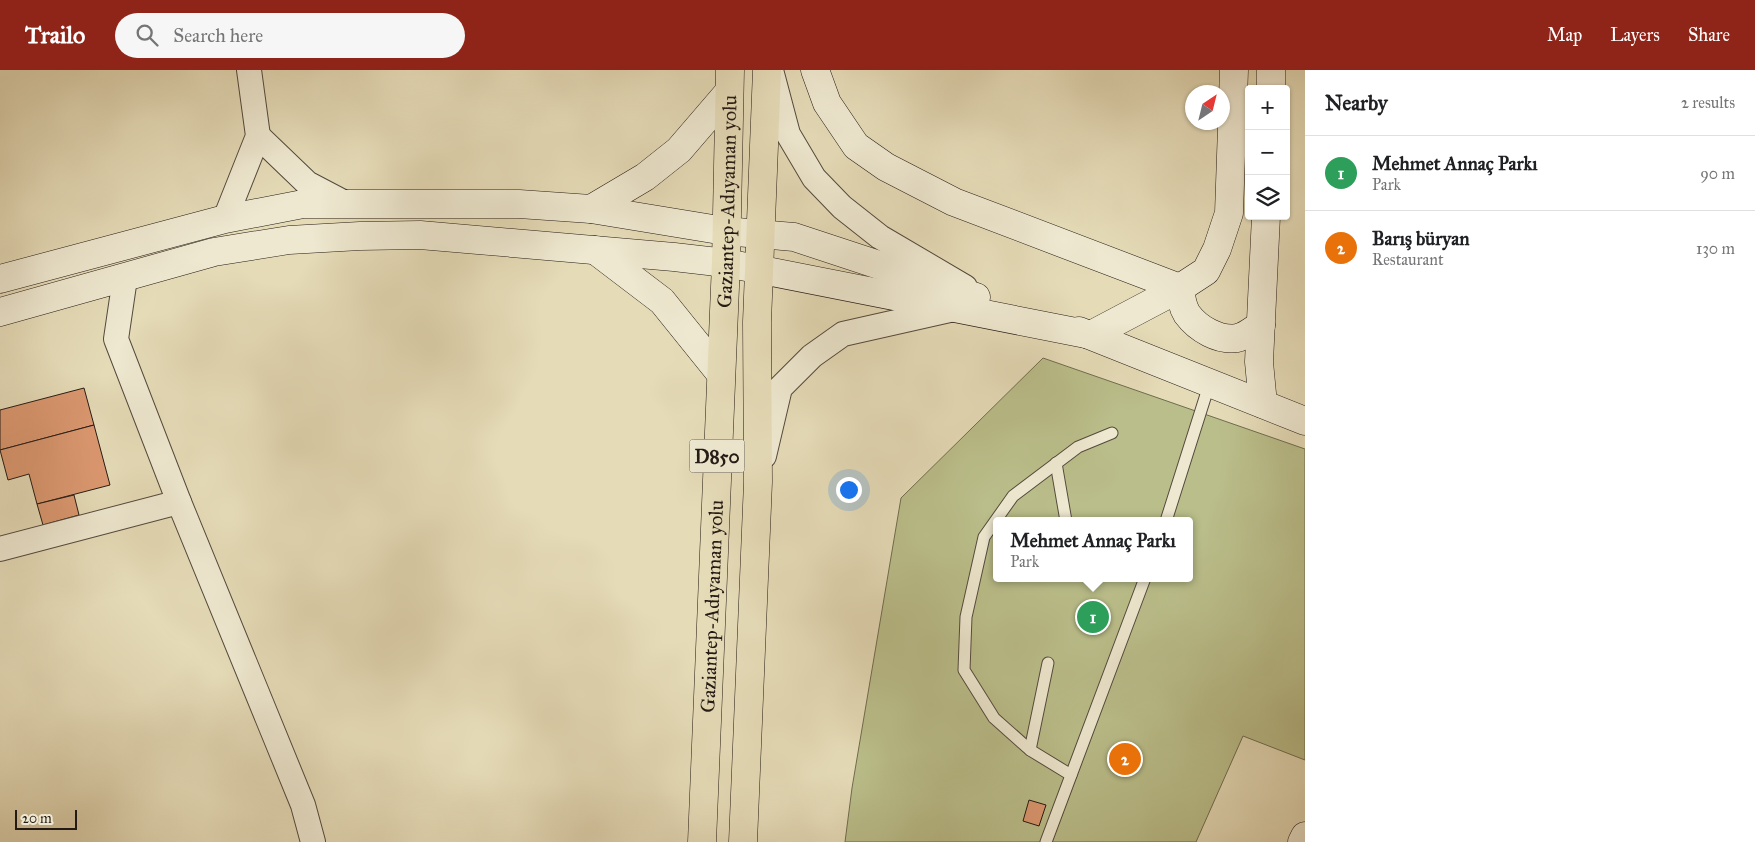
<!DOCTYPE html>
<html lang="en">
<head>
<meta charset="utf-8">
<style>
	:root { --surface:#fff; --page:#f6f6f6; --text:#202124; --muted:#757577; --line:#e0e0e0; --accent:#8f2418 }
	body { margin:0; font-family:"IM FELL Great Primer",serif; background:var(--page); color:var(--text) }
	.controls { position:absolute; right:15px; top:15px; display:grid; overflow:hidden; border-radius:5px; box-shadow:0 1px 4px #0004 }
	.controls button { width:45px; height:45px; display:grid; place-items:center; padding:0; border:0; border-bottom:1px solid var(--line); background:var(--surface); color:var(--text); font:25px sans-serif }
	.compass { position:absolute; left:1185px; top:15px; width:45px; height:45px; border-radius:50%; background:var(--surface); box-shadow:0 1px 4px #0004; rotate:35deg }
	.scale { position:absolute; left:15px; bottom:12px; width:62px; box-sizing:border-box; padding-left:5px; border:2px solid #241a14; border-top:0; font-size:14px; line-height:18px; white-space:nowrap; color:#241a14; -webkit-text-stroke:4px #eee8d0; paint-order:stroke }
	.you { position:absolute; left:848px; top:419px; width:18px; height:18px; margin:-12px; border:4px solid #fff; border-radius:50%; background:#1a73e8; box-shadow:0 0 0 8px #1a73e833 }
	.badge { display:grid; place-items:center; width:32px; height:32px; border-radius:50%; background:var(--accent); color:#fff; font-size:16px; font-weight:700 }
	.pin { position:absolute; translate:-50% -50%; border:2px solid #fff; box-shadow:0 1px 5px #0006 }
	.popup { position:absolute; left:993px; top:447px; width:200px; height:65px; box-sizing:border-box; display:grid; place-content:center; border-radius:5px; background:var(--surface); filter:drop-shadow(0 1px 4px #0005); font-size:16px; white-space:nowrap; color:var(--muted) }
	.popup b { font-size:19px; color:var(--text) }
	.popup::after { content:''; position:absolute; left:50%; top:100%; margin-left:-10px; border:10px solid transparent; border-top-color:var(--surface) }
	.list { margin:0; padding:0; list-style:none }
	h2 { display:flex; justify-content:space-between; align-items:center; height:65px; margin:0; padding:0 20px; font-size:21px }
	h2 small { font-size:16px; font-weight:400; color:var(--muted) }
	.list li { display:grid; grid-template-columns:32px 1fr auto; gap:15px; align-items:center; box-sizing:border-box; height:75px; padding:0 20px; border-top:1px solid var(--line) }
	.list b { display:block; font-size:19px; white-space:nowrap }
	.list p { margin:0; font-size:16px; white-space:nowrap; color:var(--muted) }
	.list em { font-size:16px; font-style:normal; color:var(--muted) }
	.icon { flex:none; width:28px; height:28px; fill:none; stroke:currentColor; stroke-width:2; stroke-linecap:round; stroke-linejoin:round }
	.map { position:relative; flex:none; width:1305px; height:772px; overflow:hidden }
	header { display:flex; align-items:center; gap:30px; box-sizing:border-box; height:70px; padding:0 25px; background:var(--accent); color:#fff }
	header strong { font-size:24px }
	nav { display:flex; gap:28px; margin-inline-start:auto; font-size:18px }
	.search { width:350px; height:45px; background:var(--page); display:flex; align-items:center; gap:12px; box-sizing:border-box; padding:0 18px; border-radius:28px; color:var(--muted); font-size:19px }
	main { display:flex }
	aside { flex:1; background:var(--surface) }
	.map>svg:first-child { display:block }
	.green { fill:#babe8a; stroke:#6f6c4f; fill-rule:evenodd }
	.building { fill:#dc9870; stroke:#241a14 }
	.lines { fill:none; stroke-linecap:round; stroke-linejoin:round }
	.lane-casing { stroke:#544a3d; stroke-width:13 }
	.street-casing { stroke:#544a3d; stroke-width:26 }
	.secondary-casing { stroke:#241a14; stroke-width:29 }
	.highway-casing { stroke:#241a14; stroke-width:29 }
	.lane { stroke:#eee8d0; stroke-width:11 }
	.street { stroke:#eee8d0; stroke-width:24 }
	.secondary { stroke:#eee8d0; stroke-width:28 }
	.highway { stroke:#e5dbb7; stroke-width:28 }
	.labels { text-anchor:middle; stroke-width:4; stroke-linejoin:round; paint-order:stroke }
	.shield { fill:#eee8d0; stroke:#61584c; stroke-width:1 }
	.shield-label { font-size:19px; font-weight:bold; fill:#241a14 }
	.street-label { font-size:20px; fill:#241a14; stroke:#eee8d0 }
</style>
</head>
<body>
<header>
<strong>Trailo</strong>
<div class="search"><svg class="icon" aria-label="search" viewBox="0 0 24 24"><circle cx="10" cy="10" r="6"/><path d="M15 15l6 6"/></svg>Search here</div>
<nav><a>Map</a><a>Layers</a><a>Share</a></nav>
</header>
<main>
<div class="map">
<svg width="1305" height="772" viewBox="0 0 1305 772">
	<rect width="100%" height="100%" fill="#e5dbb7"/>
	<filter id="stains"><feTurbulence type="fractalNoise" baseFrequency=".004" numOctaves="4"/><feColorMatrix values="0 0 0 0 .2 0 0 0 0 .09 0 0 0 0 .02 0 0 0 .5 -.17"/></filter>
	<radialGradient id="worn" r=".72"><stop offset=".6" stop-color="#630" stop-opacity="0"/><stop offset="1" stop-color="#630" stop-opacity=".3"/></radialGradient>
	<path class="green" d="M1043 288 1305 379V690L1243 666 1196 772H845L852 718 901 428ZM997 451H1189V508H997Z"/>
	<g class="building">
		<path d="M84 318 94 355 0 380V340Z"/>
		<path d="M94 355 110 415 37 434 29 404 8 410 0 380Z"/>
		<path d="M74 425 79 445 43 455 37 434Z"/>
		<path d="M1029 730 1046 735 1039 756 1023 751Z"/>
	</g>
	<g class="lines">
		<g class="lane-casing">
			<g id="lane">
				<path d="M1056 393 1066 451"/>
				<path d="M1166 451 1210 312"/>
				<path d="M1030 680 1048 593"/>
				<path d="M1071 705 1030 680 994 648 964 600 966 547 984 467 1013 426 1078 377 1112 363"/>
				<path d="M1046 772 1145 508"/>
			</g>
		</g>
		<g class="street-casing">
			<g id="street">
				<path d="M771 0 788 64 814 108 842 137 880 167 965 217"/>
				<path d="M258 66 307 113 347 134"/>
				<path d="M225 149 258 66 249 0"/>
				<path d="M125 208 116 269 179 432 303 735 313 772"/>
				<path d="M764 386 780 318 812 286 843 264 954 239"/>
				<path d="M0 479 179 432"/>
			</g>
		</g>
		<g class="secondary-casing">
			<g id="secondary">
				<path d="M815 0 827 33 856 76 886 97 954 132 1180 218"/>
				<path d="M1271 19V0"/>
				<path d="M591 139 645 107 679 80 728 23"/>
				<path d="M595 180 662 231 720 303"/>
				<path d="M0 209 225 149 303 134H519L591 139 725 161 794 167 976 227"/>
				<path d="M1180 218C1181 227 1182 236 1187 244 1198 259 1219 271 1237 268 1245 267 1254 259 1261 255"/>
				<path d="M0 242 214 182 289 170 360 166 420 165 674 187 726 193 1091 265 1180 218 1206 201 1217 179 1229 143 1234 0"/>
				<path d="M1079 261 1305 351"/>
				<path d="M1263 334 1259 292 1266 146"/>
				<path d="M1302 772 1305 766"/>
			</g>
		</g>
		<g class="highway-casing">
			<g id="highway">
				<path id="s1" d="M702 772 726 193 730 0"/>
				<path d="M743 772 758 412 757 252 767 0"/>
			</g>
		</g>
		<use href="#lane" class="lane"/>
		<use href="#street" class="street"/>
		<use href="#secondary" class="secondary"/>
		<use href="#highway" class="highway"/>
	</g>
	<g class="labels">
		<rect class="shield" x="689.5" y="369.5" width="55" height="33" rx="4"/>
		<g class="shield-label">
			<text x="717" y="393">D850</text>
		</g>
		<g class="street-label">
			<text dy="7" stroke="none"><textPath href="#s1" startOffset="641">Gaziantep-Adıyaman yolu</textPath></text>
			<text dy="7" stroke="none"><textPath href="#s1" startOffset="236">Gaziantep-Adıyaman yolu</textPath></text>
		</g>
	</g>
	<rect width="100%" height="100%" filter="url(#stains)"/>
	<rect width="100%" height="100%" fill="url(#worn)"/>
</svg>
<div class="controls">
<button>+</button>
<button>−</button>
<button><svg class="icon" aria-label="layers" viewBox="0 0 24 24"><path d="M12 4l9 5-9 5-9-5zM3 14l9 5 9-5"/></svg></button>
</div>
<svg class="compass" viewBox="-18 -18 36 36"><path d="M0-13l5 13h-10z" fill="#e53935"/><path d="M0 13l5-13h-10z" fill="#757577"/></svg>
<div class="scale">20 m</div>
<div class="you"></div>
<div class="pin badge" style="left:1093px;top:547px;background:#2e9e5b">1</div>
<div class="popup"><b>Mehmet Annaç Parkı</b>Park</div>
<div class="pin badge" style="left:1125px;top:689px;background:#e8710a">2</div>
</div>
<aside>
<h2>Nearby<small>2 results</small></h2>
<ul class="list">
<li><span class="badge" style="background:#2e9e5b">1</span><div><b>Mehmet Annaç Parkı</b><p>Park</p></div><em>90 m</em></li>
<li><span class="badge" style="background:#e8710a">2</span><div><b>Barış büryan</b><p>Restaurant</p></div><em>130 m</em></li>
</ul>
</aside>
</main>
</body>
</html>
